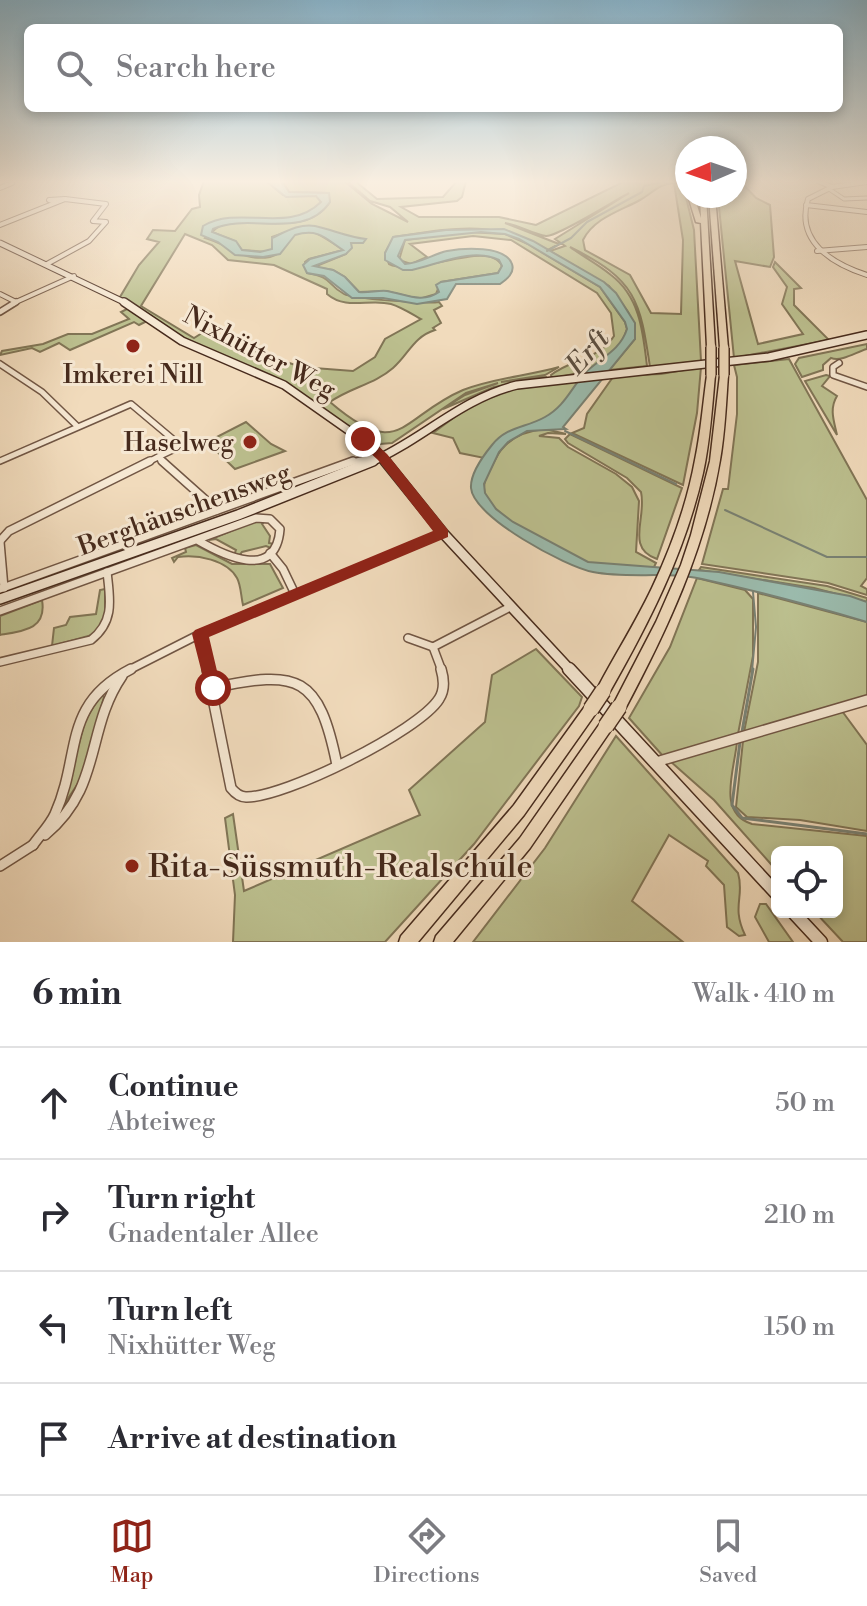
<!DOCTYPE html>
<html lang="en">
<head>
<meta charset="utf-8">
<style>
	:root { --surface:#fff; --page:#f7f7f7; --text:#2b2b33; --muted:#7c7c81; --line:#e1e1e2; --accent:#8f2418 }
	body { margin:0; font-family:"Libre Bodoni",serif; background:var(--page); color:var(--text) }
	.controls { position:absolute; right:24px; bottom:24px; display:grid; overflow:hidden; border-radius:12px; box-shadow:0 4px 12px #0003 }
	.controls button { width:72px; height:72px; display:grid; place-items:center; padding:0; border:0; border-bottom:2px solid var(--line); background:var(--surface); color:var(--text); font:40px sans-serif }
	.compass { position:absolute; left:675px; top:136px; width:72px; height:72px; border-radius:50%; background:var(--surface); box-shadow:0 4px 12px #0003; rotate:268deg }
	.stop { position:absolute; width:24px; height:24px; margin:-18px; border:6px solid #8f2418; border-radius:50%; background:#fff }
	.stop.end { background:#8f2418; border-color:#fff; box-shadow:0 2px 8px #0008 }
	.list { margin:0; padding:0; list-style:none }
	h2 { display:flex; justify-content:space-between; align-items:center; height:104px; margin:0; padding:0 32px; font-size:34px }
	h2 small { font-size:26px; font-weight:400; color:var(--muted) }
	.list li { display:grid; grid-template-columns:52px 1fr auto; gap:24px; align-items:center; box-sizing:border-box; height:112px; padding:0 32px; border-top:2px solid var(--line) }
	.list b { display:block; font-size:30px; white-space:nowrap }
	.list p { margin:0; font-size:26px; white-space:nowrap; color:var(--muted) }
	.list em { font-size:26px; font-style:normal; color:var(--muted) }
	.icon { flex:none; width:44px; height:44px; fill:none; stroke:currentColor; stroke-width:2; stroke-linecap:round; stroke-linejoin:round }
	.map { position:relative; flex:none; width:867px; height:942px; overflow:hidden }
	.search { position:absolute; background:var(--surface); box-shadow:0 4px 12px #0003; left:24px; right:24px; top:24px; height:88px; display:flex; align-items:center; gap:20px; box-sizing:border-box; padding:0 28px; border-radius:12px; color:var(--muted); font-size:30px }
	.sheet { height:552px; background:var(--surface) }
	nav { display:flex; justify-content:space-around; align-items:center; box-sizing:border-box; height:112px; border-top:2px solid var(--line); background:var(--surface); font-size:22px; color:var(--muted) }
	nav a { display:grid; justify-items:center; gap:4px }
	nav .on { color:var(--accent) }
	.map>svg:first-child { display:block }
	.green { fill:#bcc08f; stroke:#817556; stroke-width:2; fill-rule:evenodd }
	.water { fill:#9bbbad; stroke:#798173; stroke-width:2 }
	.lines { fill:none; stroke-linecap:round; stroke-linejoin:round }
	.stream-far1 { stroke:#798173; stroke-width:2 }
	.stream { stroke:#798173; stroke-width:3 }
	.pedestrian-casing { stroke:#715644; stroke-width:5 }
	.minor-far3-casing { stroke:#715644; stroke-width:6 }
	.minor-far2-casing { stroke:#715644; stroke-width:8 }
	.minor-far1-casing { stroke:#715644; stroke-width:10 }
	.minor-casing { stroke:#715644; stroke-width:12 }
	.secondary-far3-casing { stroke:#462a1c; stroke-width:7 }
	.secondary-far2-casing { stroke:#462a1c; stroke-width:10 }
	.secondary-far1-casing { stroke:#462a1c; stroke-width:12 }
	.secondary-casing { stroke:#462a1c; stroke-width:15 }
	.motorway-casing { stroke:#462a1c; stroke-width:3 }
	.pedestrian { stroke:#f6e8d3; stroke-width:3 }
	.minor-far3 { stroke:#f6e8d3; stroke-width:4 }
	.minor-far2 { stroke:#f6e8d3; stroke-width:5 }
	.minor-far1 { stroke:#f6e8d3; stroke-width:7 }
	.minor { stroke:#f6e8d3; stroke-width:9 }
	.secondary-far3 { stroke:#f6e8d3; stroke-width:5 }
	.secondary-far2 { stroke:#f6e8d3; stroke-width:7 }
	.secondary-far1 { stroke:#f6e8d3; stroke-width:9 }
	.secondary { stroke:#f6e8d3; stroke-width:12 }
	.motorway { fill:#f1dbbc; fill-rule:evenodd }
	.motorway-bridge-far1-casing { stroke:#462a1c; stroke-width:12; stroke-linecap:butt }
	.motorway-bridge-casing { stroke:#462a1c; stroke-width:18; stroke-linecap:butt }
	.motorway-bridge-far1 { stroke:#f1dbbc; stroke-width:9 }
	.motorway-bridge { stroke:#f1dbbc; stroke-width:15 }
	.route { fill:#8f2418 }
	.poi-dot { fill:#8f2418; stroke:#f6e8d3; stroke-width:3 }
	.labels { text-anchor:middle; stroke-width:6; stroke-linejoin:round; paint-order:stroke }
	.street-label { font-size:26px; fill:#462a1c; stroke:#f6e8d3 }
	.poi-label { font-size:26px; fill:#462a1c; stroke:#f6e8d3 }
	.water-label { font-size:28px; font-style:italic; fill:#5b4e40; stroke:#f6e8d3 }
	.near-poi-label { font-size:32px; fill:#462a1c; stroke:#f6e8d3; text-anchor:start }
</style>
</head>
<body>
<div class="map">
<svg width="867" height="942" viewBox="0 0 867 942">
	<rect width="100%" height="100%" fill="#f1dbbc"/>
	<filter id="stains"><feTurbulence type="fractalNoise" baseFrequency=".0025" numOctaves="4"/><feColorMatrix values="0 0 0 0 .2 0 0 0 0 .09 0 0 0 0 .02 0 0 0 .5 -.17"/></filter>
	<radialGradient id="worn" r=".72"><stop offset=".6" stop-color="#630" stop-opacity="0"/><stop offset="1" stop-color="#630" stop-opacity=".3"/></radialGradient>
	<g class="green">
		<path d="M204 181H266L283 195 316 196 322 200C301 231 252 215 221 219L205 238C229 244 242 262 270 257 281 254 283 249 288 241 303 217 329 241 343 250L309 259 305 262 307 273C333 277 326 284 344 294 353 299 428 304 439 302L442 306 434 310 441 323 433 328 435 330C413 337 409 354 393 368 375 384 349 388 330 402 401 463 400 417 463 390 494 378 527 376 559 367L545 375 501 382 546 377 547 379 494 387 443 409 465 395 498 383 466 393 392 443 380 444 365 437 281 382 173 333 120 297 139 265 159 242 147 239 153 230 175 231 192 209 200 207 199 195ZM185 234 212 245 228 260 274 265 327 289V294C347 311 369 298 391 304 401 307 412 314 421 319L385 339 375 357 353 371 301 367 202 333 194 338 141 306Z"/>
		<path d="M282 181H344L372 204 408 222 390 207 370 201 347 181H355L377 199 443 197 457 181H466L462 197 457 201 401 207 419 217H499L536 225 625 181H682L694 230 701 361 650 367C640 301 637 280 570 247 582 256 598 264 611 275 640 297 643 332 647 366L609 370 635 339V330L628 312 609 286 550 251 565 246 555 239 629 193C614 201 557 237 546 236 532 234 519 225 505 223L559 244 548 250C494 219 453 228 394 237L385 253 389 264C418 278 489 238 502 266L498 273 441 282 436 294 419 299 386 291 359 292 345 277 333 270 314 267 346 254 351 243H363C323 228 312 221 272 237V249L268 252 242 250 235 241 212 232C233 207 302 244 330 202L328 193 289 192ZM674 183 683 240 681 314 651 313 630 275 585 250 583 240C594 218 620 211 640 200 653 193 658 184 674 183Z"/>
		<path d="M735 181H740L756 198 770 205 774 257 770 267 735 261 758 344 803 334 782 304 787 287 773 267 775 262 801 288 794 289V305L829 340 734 358 719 207V196H735Z"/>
		<path d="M466 232 505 234 528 244 600 287 625 322 627 329C615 366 575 375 552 378L551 375C571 359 599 360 614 336L611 313 597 293 511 240 473 236 410 244 427 257 411 264 399 260 405 240Z"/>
		<path d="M129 308 147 321 139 325 134 322 70 350 59 343 40 352 32 348 0 355 2 351 43 344 68 334H92L129 319 121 312Z"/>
		<path d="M867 344V349C856 352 842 362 831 358L823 365V370L802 377 795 364 799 358Z"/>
		<path d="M789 359 867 500V578L861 586 867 589V595L828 583 702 564 723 489H728L737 414V377L734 365Z"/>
		<path d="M701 367 697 413 683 485 572 433 584 428 587 414 613 377 608 376 661 374Z"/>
		<path d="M826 375 830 376 822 386 837 396C829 409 834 421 837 435L805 381Z"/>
		<path d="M579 381C571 395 559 410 545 418 515 434 506 423 484 458L460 453 453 438 433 433 479 399 513 389Z"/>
		<path d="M246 422 271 444 285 451 235 469 207 442Z"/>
		<path d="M545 429 566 434 548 433 539 436 559 438 568 447 616 474 632 487 639 501 636 552 656 563 654 567C631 567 608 568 586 562 563 555 493 517 485 494 481 482 490 470 495 460 505 439 523 431 545 429Z"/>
		<path d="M570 434 682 488 657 559C625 548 647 518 641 492L627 478 568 443 565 439Z"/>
		<path d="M255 521H265L262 524 270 536 269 543 274 544 271 548 266 546 242 552 239 556 234 555 236 550 216 539 209 540Z"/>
		<path d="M196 545 232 564H270L283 588 243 605C241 597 241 585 237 578 227 560 197 554 178 557L174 562 172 558 186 552 185 548Z"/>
		<path d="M701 567 827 586 867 598V602L814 588 699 570Z"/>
		<path d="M697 578 745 590 753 599V656L738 734 663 756 629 718 670 647Z"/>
		<path d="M105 589V622L92 635 52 646 54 628 66 625 70 617 96 614 100 590Z"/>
		<path d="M758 593 867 622V696L744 732 758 662Z"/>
		<path d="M42 600C47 629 24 631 0 635V616Z"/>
		<path d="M536 649 582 697 579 706 474 844 385 942H233L235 895 225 818 233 814 244 891 420 815 409 790 485 722 492 675Z"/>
		<path d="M101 694 104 697 81 779 61 809 85 721Z"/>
		<path d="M842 711 867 745V831L800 820 747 817 736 807 743 741Z"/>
		<path d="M616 736 738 873C745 896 731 906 745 935L739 936 727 927 724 885 706 866 708 861 669 835 632 901 683 942H473L545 848Z"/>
		<path d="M737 742C734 772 717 813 752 824L867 836V942H843L815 912H837V852H777V871L714 800 670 761Z"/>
		<path d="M760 904H766L793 942H769L755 917Z"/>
	</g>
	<path class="water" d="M266 181H282L289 192 329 193 330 202C304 241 249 212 213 229L212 232 236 241 242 250 260 252 272 249V238C285 232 300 223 315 226 333 230 348 237 366 239L363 243H351L352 248 346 254 314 266 333 270 345 277 359 292C369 293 378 290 387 291 405 294 422 304 439 292L436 285 441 282 498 273 502 266 499 260C473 247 439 264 412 270H403L385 260V253L393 237 446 230 504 229 533 241 604 282 616 293 635 323V339L563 427 566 429 527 431 508 442 499 452 484 484 485 493 496 509 513 522 588 562 719 572 850 596 867 602V622C813 606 757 591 702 579 666 571 629 579 593 572 566 567 473 517 471 488 470 473 483 456 492 445 507 426 526 428 545 417 565 406 571 388 585 373 600 358 620 351 627 329L625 322 600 287 519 239 505 234 481 232 405 240 398 256 405 264C421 263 433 254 447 251 463 248 505 245 512 264 515 273 507 279 500 284H456L447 299 417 304 383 298H352L324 276 307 273 303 265 310 259 343 250C326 239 319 228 295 235L280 254 263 257 235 255 218 242 201 235 203 226C241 204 287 235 321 202L316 196 286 197Z"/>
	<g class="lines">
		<g class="stream-far1">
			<path d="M547 251 571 238 587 222 642 192 644 186 666 181"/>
			<path d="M565 431 676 484"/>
			<path d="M725 510 827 557H867"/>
			<path d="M752 671 756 627 753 592"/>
		</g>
		<g class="stream">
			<path d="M742 732 753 669"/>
			<path d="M740 742 732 805 742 818 867 834"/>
		</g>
		<g class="pedestrian-casing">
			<path id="pedestrian" d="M829 189 844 199 867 198"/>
		</g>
		<g class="minor-far3-casing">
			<g id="minor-far3">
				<path d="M818 181 832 187"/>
				<path d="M867 182 832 187 808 199C795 242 833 264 867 275"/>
				<path d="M0 188 12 183"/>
				<path d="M56 202 49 200 65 199"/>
				<path d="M806 205 867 212"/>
				<path d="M0 225 65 199 106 204 93 221 106 222 89 241 47 264"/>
				<path d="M817 251 867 247"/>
				<path d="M0 294 16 302 13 304"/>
				<path d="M16 302 74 276"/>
			</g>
		</g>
		<g class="minor-far2-casing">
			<g id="minor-far2">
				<path d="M0 312 16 302"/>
				<path d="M839 363 833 367V375L867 387"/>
				<path d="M0 364 42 392 77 426"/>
				<path d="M0 461 131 404 181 446 158 457 165 463"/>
				<path d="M146 463 158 457"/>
				<path d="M347 463 375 457"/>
			</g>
		</g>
		<g class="minor-far1-casing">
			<g id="minor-far1">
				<path d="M162 461 217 510"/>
				<path d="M0 541 9 531 150 461"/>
				<path d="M0 542 4 588"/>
				<path d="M270 553 283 569 295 594"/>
				<path d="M0 589 353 461"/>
				<path d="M0 611 256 518 270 519 280 529C276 582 223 555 197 540"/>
				<path d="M200 634 207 671"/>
				<path d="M408 638 433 647 510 607"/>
				<path d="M433 647 442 671"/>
				<path d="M0 662 91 640C115 621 110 599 107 572"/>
				<path d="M127 671 200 634 443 533"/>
			</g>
		</g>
		<g class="minor-casing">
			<g id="minor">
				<path d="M207 669 231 788C235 793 239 797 246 797 284 798 419 731 439 699 445 690 444 679 441 669"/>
				<path d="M213 688C299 669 319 676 337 765"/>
				<path d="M656 762 867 700"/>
				<path d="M45 835C103 787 85 730 122 676"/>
				<path d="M33 845C40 835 50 825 55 814 82 754 61 705 131 669"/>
				<path d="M0 866 33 845"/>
			</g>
		</g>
		<g class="secondary-far3-casing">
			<path id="secondary-far3" d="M0 243 128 304"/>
		</g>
		<g class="secondary-far2-casing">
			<g id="secondary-far2">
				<path d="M124 302 182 341 284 385 375 449 386 463"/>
				<path d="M369 463C421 441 460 399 517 385L769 357 867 335"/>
			</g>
		</g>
		<g class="secondary-far1-casing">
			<g id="secondary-far1">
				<path d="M385 461 443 533 571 671"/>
				<path d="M0 599 238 515 373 461"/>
			</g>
		</g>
		<g class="secondary-casing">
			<g id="secondary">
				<path d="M569 669 777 894"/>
				<path d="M793 912 821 942"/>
			</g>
		</g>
		<g class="motorway-casing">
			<g id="motorway">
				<path d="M684 181H687V184L685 183Z"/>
				<path d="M688 196H694L701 218 700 196H706L715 347 711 349 707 347 701 223 696 222Z"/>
				<path d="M709 196H715L728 348 724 350 720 348Z"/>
				<path d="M711 372 715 375C712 408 710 441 703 473 685 553 648 625 608 695L603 697 598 695 596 691C614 656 635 624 652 588 671 548 687 504 695 460 701 432 703 403 707 375Z"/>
				<path d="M724 372 728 375C726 403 725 432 720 460 705 550 666 632 624 711L619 713 614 711 612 707 656 622 681 565 691 535 710 461 720 375Z"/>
				<path d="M591 703 596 705 598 709 596 713 524 815 418 942H399L401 936 514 805 586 705Z"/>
				<path d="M606 720 611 722 613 726 611 730 530 848 453 942H434L436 936 520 838 601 722Z"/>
			</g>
		</g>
		<use href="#pedestrian" class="pedestrian"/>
		<use href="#minor-far3" class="minor-far3"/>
		<use href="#minor-far2" class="minor-far2"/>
		<use href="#minor-far1" class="minor-far1"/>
		<use href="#minor" class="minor"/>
		<use href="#secondary-far3" class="secondary-far3"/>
		<use href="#secondary-far2" class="secondary-far2"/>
		<use href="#secondary-far1" class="secondary-far1"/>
		<use href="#secondary" class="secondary"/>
		<use href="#motorway" class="motorway"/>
		<g class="motorway-bridge-far1-casing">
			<g id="motorway-bridge-far1">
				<path d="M711 347V375"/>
				<path d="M724 348V375"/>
			</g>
		</g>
		<g class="motorway-bridge-casing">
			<g id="motorway-bridge">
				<path d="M591 709 603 691"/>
				<path d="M606 726 619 707"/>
			</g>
		</g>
		<use href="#motorway-bridge-far1" class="motorway-bridge-far1"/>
		<use href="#motorway-bridge" class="motorway-bridge"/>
	</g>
	<linearGradient id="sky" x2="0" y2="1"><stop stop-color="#89b7d0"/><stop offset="0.58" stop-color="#f9efe1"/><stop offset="1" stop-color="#f9efe1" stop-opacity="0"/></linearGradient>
	<rect width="867" height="313" fill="url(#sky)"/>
	<path class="route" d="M358 436H367L387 454 448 530V537L209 637 221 688 219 693H207L192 634 195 630 433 531 378 460 358 442Z"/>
	<g class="poi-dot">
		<circle cx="133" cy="346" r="8"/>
		<circle cx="250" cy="442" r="8"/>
		<circle cx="132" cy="866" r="8"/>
	</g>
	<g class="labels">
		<g class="street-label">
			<text transform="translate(260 352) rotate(28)" y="9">Nixhütter Weg</text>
			<text transform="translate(184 509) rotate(-20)" y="9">Berghäuschensweg</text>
		</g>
		<g class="poi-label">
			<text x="133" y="383">Imkerei Nill</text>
			<text x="234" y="451" text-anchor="end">Haselweg</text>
		</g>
		<g class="water-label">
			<text transform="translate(587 351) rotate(-48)" y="10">Erft</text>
		</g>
		<g class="near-poi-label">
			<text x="148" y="877">Rita-Süssmuth-Realschule</text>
		</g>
	</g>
	<rect width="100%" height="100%" filter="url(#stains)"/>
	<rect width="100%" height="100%" fill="url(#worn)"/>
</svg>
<div class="controls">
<button><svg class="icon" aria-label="locate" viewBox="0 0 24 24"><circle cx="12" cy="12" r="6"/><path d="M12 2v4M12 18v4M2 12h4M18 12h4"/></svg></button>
</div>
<svg class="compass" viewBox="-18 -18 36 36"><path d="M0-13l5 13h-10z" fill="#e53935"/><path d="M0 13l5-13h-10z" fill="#7c7c81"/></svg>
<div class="stop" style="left:213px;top:688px"></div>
<div class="stop end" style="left:363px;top:439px"></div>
<div class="search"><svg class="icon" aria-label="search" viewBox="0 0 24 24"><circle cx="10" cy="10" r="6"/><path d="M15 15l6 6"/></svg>Search here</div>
</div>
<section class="sheet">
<h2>6 min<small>Walk · 410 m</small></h2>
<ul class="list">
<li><svg class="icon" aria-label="ahead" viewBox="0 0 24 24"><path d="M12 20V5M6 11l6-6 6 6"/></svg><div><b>Continue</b><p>Abteiweg</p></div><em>50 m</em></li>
<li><svg class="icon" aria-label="right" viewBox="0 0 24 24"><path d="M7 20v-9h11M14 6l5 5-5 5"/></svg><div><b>Turn right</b><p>Gnadentaler Allee</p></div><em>210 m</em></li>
<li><svg class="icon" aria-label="left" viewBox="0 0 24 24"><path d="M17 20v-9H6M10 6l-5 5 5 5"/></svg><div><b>Turn left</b><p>Nixhütter Weg</p></div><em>150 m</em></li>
<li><svg class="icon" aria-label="arrive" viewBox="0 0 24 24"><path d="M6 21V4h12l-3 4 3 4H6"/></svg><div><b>Arrive at destination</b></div></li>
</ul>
</section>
<nav>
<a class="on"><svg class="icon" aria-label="map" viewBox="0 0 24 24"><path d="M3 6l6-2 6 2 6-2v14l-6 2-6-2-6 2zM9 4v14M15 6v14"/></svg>Map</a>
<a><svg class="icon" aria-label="directions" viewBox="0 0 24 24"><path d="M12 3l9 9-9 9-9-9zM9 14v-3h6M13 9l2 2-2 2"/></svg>Directions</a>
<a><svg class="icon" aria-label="saved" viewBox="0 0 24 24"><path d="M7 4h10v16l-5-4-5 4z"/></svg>Saved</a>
</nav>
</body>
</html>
